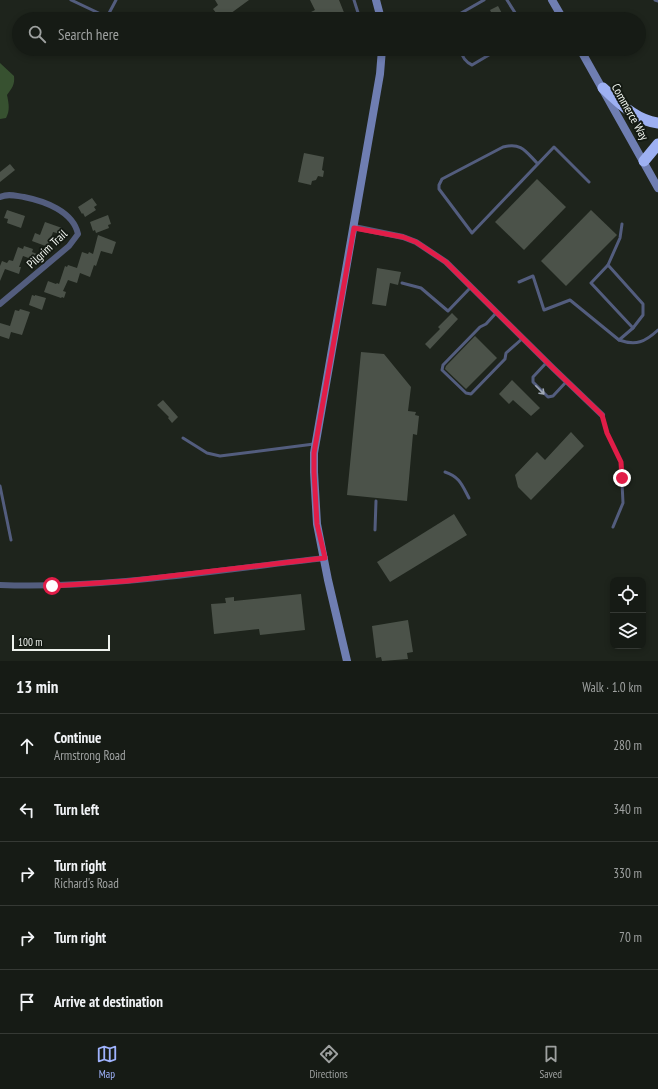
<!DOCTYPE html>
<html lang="en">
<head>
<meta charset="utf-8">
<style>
	:root { --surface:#161b15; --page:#1f241e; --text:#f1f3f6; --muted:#9ea1a0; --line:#353934; --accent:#9fb3fd }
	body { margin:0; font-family:"PT Sans Narrow",sans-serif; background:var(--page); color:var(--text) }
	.controls { position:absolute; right:12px; bottom:12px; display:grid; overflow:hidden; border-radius:8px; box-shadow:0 2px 6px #0003 }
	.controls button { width:36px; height:36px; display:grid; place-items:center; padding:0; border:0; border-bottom:1px solid var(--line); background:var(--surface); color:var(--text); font:20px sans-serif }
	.scale { position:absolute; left:12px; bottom:10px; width:98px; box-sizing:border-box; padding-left:4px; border:2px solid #eef2ed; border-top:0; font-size:11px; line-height:14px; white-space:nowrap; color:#eef2ed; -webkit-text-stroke:3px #141a13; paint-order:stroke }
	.stop { position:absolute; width:12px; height:12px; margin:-9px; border:3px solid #e11d48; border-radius:50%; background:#fff }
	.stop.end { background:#e11d48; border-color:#fff; box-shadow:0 1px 4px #0008 }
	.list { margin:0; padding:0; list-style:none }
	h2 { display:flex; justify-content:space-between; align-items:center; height:52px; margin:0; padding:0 16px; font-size:17px }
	h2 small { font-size:13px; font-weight:400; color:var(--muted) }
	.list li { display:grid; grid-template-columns:26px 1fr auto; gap:12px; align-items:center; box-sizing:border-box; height:64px; padding:0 16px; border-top:1px solid var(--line) }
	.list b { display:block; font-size:15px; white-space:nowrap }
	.list p { margin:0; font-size:13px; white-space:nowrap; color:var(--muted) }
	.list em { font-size:13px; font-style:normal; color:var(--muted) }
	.icon { flex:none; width:22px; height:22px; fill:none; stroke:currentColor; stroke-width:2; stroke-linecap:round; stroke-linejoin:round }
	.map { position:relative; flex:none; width:658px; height:661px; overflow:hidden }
	.search { position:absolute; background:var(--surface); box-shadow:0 2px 6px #0003; left:12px; right:12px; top:12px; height:44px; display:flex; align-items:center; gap:10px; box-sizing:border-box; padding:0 14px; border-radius:22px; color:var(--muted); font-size:15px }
	.sheet { height:372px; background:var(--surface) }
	nav { display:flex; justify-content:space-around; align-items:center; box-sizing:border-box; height:56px; border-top:1px solid var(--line); background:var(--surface); font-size:11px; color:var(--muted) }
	nav a { display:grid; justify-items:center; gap:2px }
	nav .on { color:var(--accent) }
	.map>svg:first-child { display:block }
	.water { fill:#375130 }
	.building { fill:#4b5249 }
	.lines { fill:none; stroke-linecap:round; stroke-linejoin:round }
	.lane { stroke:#535d7e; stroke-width:3 }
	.street { stroke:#535d7e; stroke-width:6 }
	.secondary { stroke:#6f7eb2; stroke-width:8 }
	.highway { stroke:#9db0f2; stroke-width:11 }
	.oneway { stroke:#a0a8b6 }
	.route { stroke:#e11d48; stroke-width:5 }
	.labels { text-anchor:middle; stroke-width:4; stroke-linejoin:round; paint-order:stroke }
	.street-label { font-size:12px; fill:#eef2ed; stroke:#141a13 }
</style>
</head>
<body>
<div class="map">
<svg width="658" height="661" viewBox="0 0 658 661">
	<rect width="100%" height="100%" fill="#1e241c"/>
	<path class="water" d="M0 63 14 76C15 85 12 88 7 95 9 104 10 111 6 118L0 119Z"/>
	<g class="building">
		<path d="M215 0H249L223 19H221L213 9 218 5Z"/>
		<path d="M310 0H339L345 15 340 18 341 19H312L309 13 315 10Z"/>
		<path d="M498 6 505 19H480L491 12 490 10Z"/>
		<path d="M304 153 324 157 322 170 324 171 323 177 318 176 316 180 312 181 311 185 298 182Z"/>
		<path d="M10 164 15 170 0 182V172Z"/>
		<path d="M537 179 566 207 524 250 495 222Z"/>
		<path d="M92 198 97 205 94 207 96 210 85 217 83 213 82 214 78 207Z"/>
		<path d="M7 210 25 216 21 228 7 223 8 219 4 218Z"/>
		<path d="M591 210 617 235 566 286 541 261Z"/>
		<path d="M108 215 111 224 108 225 109 228 96 233 95 230 93 231 90 222Z"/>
		<path d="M45 222 62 228 60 234 53 232 48 247 32 241 35 233 40 235Z"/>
		<path d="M98 235 116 242 112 254 101 251 96 266 94 265 90 277 80 273 77 283 68 280 63 291 66 292 64 298 62 297 61 298 44 292 48 281 56 284 57 283 59 284 65 266 67 267 68 265 77 268 82 252 88 254 89 252 93 254Z"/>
		<path d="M24 246 33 249 32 252 37 254 34 260 23 256 19 267H21L19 274 5 269 0 281V266L2 261 7 263 9 260 13 261 18 247 23 249Z"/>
		<path d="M377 268 401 272 398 285 390 283 386 306 372 304Z"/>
		<path d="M32 295 35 296V295L46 298 42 310 29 305Z"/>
		<path d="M20 309 30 312 22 335 11 332 9 339 0 336V323L10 326 15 310 19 311Z"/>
		<path d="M452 313 458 319 430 349 425 344 440 329 438 327Z"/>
		<path d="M475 336 497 358 466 389 445 369 446 366Z"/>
		<path d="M361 352 384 354 411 387 408 411 416 412 415 415 419 416 417 435 413 434 407 501 347 495Z"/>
		<path d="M512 380 540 408 531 416 513 400 509 404 499 394Z"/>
		<path d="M163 400 178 417 172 423 168 418 169 417 157 405Z"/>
		<path d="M571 432 584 446 531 500 518 487 515 475 537 452 545 460Z"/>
		<path d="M454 514 467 535 390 582 377 562Z"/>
		<path d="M301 594 305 630 260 635 259 629 214 634 211 604 226 603 225 598 234 597V601Z"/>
		<path d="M408 620 413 652 407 653 408 659 382 661 381 657 376 658 372 626Z"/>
	</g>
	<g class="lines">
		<g class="lane">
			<path d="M71 0 107 17 116 0"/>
			<path d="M354 0 360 19"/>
			<path d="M507 0 519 19"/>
			<path d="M655 0 658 1"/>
			<path d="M456 19V16L484 0"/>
			<path d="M460 49C462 57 465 62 472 65L499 49"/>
			<path d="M538 164C526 152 522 142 503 147L442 179 439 185V189L472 233 554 147 589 182"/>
			<path d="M608 265 643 304V315L633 328"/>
			<path d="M519 282 533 276 544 310 570 300 619 340 633 328 591 283 608 265 620 238 622 224"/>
			<path d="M402 283 421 288 448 311 471 287"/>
			<path d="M496 313 486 324 480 327 443 365 442 370 466 393 471 394 505 359 506 353 523 338"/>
			<path d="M619 340C636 346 645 342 658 330"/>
			<path d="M547 362 533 377V382L548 397 553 396 567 381"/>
			<path d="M602 415 607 433 621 462 623 503 613 527"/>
			<path d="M183 438 207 453 220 456 314 444"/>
			<path d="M445 472C460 477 462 485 469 498"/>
			<path d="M0 486 11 540"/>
			<path d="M375 530 376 501"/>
		</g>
		<g class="street">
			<path d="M0 197C8 193 16 196 24 197 44 201 73 211 78 234L69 246 0 304"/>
			<path d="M354 227 403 237 416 242 446 262 554 369 602 415"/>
			<path d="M0 585C107 589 218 570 325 558"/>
		</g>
		<g class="secondary">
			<path d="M376 0 381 19"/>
			<path d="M552 0 563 19"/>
			<path d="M580 49 658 188"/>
			<path d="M347 661 328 580 317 524 314 472V453L380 74 382 49"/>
		</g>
		<g class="highway">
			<path d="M603 88C620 103 635 120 658 123"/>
			<path d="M644 161 658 144"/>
		</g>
	</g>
	<defs><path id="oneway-shaft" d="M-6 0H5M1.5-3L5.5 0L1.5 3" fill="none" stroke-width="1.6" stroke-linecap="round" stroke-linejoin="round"/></defs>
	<use class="oneway" href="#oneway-shaft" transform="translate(540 390) rotate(45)"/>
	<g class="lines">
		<path class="route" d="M52 586 127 581 325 558 317 524 314 472V453L354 228 403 237 416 242 446 262 554 369 602 415 607 433 621 462 622 478"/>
	</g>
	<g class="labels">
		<g class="street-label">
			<text transform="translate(630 112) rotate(61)" y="4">Commerce Way</text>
			<text transform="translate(47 249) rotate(-43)" y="4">Pilgrim Trail</text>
		</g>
	</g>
</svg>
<div class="controls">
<button><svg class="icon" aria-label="locate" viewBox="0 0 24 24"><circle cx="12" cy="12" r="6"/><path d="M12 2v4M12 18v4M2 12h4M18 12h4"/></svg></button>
<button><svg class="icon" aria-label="layers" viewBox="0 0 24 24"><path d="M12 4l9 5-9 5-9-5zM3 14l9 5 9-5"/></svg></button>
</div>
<div class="scale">100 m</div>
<div class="stop" style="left:52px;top:586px"></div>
<div class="stop end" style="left:622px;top:478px"></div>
<div class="search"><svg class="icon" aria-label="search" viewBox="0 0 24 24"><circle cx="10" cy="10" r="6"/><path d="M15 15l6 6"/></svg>Search here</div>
</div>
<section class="sheet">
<h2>13 min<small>Walk · 1.0 km</small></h2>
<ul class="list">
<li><svg class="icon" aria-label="ahead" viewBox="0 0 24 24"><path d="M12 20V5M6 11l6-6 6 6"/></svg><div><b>Continue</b><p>Armstrong Road</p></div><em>280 m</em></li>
<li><svg class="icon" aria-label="left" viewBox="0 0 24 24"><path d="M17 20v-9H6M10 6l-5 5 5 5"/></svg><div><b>Turn left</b></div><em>340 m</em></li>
<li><svg class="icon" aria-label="right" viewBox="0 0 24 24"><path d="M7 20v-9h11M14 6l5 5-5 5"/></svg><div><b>Turn right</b><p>Richard's Road</p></div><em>330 m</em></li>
<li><svg class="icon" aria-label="right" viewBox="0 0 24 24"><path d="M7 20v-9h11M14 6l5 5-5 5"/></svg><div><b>Turn right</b></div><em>70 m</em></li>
<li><svg class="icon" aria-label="arrive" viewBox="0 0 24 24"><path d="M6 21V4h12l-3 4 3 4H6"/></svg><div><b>Arrive at destination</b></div></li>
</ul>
</section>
<nav>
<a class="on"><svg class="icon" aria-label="map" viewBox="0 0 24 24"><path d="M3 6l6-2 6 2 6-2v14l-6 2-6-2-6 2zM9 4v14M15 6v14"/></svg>Map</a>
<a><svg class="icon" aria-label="directions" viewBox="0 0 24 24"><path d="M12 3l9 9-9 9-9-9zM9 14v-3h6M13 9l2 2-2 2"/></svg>Directions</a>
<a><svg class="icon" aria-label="saved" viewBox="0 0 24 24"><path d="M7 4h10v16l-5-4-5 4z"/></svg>Saved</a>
</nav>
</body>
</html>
